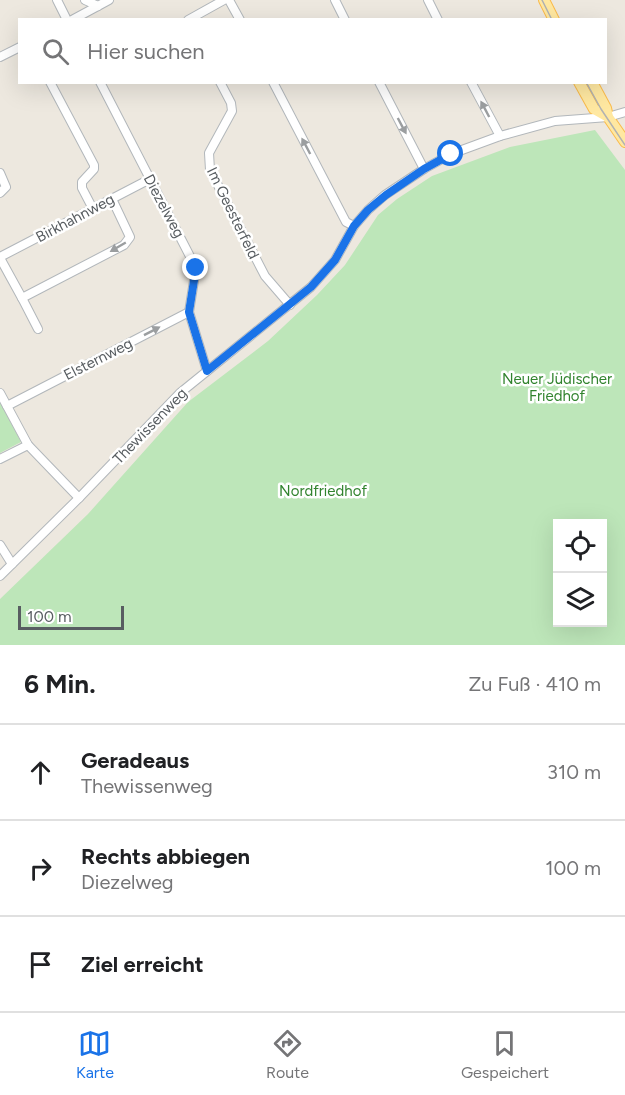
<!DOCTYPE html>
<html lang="de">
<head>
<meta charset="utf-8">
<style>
	:root { --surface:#fff; --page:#f6f6f6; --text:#202124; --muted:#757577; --line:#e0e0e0; --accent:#1a73e8 }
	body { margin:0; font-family:Figtree,sans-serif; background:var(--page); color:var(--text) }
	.controls { position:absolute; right:18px; bottom:18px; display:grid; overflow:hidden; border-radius:0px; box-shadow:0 6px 24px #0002 }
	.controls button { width:54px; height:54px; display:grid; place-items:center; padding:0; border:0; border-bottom:2px solid var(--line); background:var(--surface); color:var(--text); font:30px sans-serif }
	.scale { position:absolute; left:18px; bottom:15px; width:106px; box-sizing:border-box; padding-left:6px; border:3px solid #585d61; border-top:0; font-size:16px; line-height:21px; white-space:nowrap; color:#585d61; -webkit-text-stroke:4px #fff; paint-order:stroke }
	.stop { position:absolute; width:18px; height:18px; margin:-14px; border:4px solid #1a73e8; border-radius:50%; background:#fff }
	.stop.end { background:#1a73e8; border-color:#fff; box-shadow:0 2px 6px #0008 }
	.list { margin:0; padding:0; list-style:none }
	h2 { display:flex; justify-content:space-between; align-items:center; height:78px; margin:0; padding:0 24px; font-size:26px }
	h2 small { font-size:20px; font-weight:400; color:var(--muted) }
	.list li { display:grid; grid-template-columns:39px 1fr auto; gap:18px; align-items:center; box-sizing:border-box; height:96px; padding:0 24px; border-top:2px solid var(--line) }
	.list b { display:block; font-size:22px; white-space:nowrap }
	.list p { margin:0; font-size:20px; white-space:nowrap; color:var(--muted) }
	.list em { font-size:20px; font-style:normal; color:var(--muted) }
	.icon { flex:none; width:33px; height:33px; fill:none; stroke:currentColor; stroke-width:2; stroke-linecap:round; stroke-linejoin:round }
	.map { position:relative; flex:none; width:625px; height:645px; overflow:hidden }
	.search { position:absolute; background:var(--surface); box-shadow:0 6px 24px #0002; left:18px; right:18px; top:18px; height:66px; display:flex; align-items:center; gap:15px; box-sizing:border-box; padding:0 21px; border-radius:0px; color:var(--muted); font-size:22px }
	.sheet { height:366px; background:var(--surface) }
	nav { display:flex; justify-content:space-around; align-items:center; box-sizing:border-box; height:84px; border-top:2px solid var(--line); background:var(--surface); font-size:16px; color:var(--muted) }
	nav a { display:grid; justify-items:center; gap:3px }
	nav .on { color:var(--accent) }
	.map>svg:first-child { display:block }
	.green { fill:#bde6b9; fill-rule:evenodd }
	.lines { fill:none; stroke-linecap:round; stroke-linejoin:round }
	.minor-casing { stroke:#b2b7bb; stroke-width:10 }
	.major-casing { stroke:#fabb4b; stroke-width:12 }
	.minor { stroke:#fff; stroke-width:8 }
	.major { stroke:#ffe8a1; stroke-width:10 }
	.tram { stroke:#b1b2b2; stroke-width:1.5 }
	.oneway { fill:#9b9ea0 }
	.route { stroke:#1a73e8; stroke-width:8 }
	.labels { text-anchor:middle; stroke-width:5; stroke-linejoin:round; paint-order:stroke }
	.street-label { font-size:15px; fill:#585d61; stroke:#fff }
	.park-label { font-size:15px; fill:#31832e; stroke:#fff }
</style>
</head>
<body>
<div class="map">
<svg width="625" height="645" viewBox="0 0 625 645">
	<rect width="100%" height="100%" fill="#ede8df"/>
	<g class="green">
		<path d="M595 130 625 170V645H0V599L88 514 188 402 268 341 317 295 345 265 378 215 397 199 432 176 510 147ZM558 524H602V622H558Z"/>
		<path d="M0 402 21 442 0 453Z"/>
	</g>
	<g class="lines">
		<g class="minor-casing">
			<g id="minor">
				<path d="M57 0 67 20"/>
				<path d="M85 0 98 6"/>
				<path d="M229 0 240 20"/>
				<path d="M335 0 345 20"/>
				<path d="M428 0 438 20"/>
				<path d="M72 20 109 0"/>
				<path d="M188 20 224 0"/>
				<path d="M0 57 20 47"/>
				<path d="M50 82 94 165V169L82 182V188L93 209"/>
				<path d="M100 82 196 268 189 312 207 371"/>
				<path d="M220 82 231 103 232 111 209 153 210 170 265 276 290 305"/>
				<path d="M273 82 346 222 354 226"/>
				<path d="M379 82 424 169"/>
				<path d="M471 82 500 136"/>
				<path d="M0 173 6 187 0 193"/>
				<path d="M0 257 150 179"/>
				<path d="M0 258 22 298 124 245 130 237 112 199"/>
				<path d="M22 298 38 329"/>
				<path d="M0 393 28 445 79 498"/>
				<path d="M7 406 189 312"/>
				<path d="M0 459 28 445"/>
				<path d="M0 545 12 564"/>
				<path d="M0 576 79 498 180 393 311 287 335 260 354 226 368 210 385 195 424 169 451 154 500 136 555 121 608 117 625 112"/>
			</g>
		</g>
		<g class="major-casing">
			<g id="major">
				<path d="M544 0 554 20"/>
				<path d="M579 82 594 109 608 117"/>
				<path d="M592 82 606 108 608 117 625 142"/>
			</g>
		</g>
		<use href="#minor" class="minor"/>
		<use href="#major" class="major"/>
		<g class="tram">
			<path d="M542 0 552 20"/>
			<path d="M586 82 601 109 625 145"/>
		</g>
	</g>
	<defs><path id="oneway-solid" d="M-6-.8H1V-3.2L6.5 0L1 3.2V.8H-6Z" transform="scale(1.5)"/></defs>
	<g class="oneway">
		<use href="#oneway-solid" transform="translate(485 109) rotate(-118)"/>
		<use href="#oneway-solid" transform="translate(402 126) rotate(62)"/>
		<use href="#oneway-solid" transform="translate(306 146) rotate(-118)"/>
		<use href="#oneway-solid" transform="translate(118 247) rotate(150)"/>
		<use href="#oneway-solid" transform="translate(152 331) rotate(-27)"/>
	</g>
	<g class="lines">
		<path class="route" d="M196 268 189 312 207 371 311 287 335 260 354 226 368 210 386 195 424 169 451 154"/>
	</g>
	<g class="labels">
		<g class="street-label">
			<text transform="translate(164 206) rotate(62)" y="5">Diezelweg</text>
			<text transform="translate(233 213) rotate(64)" y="5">Im Geesterfeld</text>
			<text transform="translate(75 218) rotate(-28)" y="5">Birkhahnweg</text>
			<text transform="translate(98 359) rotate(-27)" y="5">Elsternweg</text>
			<text transform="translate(150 426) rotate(-46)" y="5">Thewissenweg</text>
		</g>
		<g class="park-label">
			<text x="557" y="384">Neuer Jüdischer<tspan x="557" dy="17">Friedhof</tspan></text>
			<text x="323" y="496">Nordfriedhof</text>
		</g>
	</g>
</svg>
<div class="controls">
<button><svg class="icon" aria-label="locate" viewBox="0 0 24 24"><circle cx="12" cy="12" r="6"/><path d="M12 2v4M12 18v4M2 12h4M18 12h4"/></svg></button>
<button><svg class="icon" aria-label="layers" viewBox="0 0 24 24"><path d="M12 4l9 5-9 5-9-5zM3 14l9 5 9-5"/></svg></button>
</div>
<div class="scale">100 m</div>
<div class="stop" style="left:451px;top:154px"></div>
<div class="stop end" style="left:196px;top:268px"></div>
<div class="search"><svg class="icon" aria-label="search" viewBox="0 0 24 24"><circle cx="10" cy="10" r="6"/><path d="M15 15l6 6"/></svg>Hier suchen</div>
</div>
<section class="sheet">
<h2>6 Min.<small>Zu Fuß · 410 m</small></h2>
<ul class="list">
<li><svg class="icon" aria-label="ahead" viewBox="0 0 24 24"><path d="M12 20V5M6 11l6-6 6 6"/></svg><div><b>Geradeaus</b><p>Thewissenweg</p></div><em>310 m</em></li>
<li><svg class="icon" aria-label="right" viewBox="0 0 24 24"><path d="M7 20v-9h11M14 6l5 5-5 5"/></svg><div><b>Rechts abbiegen</b><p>Diezelweg</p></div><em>100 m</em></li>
<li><svg class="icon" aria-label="arrive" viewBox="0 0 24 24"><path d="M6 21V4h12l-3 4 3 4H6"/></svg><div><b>Ziel erreicht</b></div></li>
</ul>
</section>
<nav>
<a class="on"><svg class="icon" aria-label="map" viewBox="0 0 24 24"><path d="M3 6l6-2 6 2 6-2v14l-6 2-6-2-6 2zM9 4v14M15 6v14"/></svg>Karte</a>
<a><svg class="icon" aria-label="directions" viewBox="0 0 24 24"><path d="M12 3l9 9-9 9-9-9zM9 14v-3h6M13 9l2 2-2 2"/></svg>Route</a>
<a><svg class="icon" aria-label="saved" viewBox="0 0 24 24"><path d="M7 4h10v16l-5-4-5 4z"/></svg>Gespeichert</a>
</nav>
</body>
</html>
